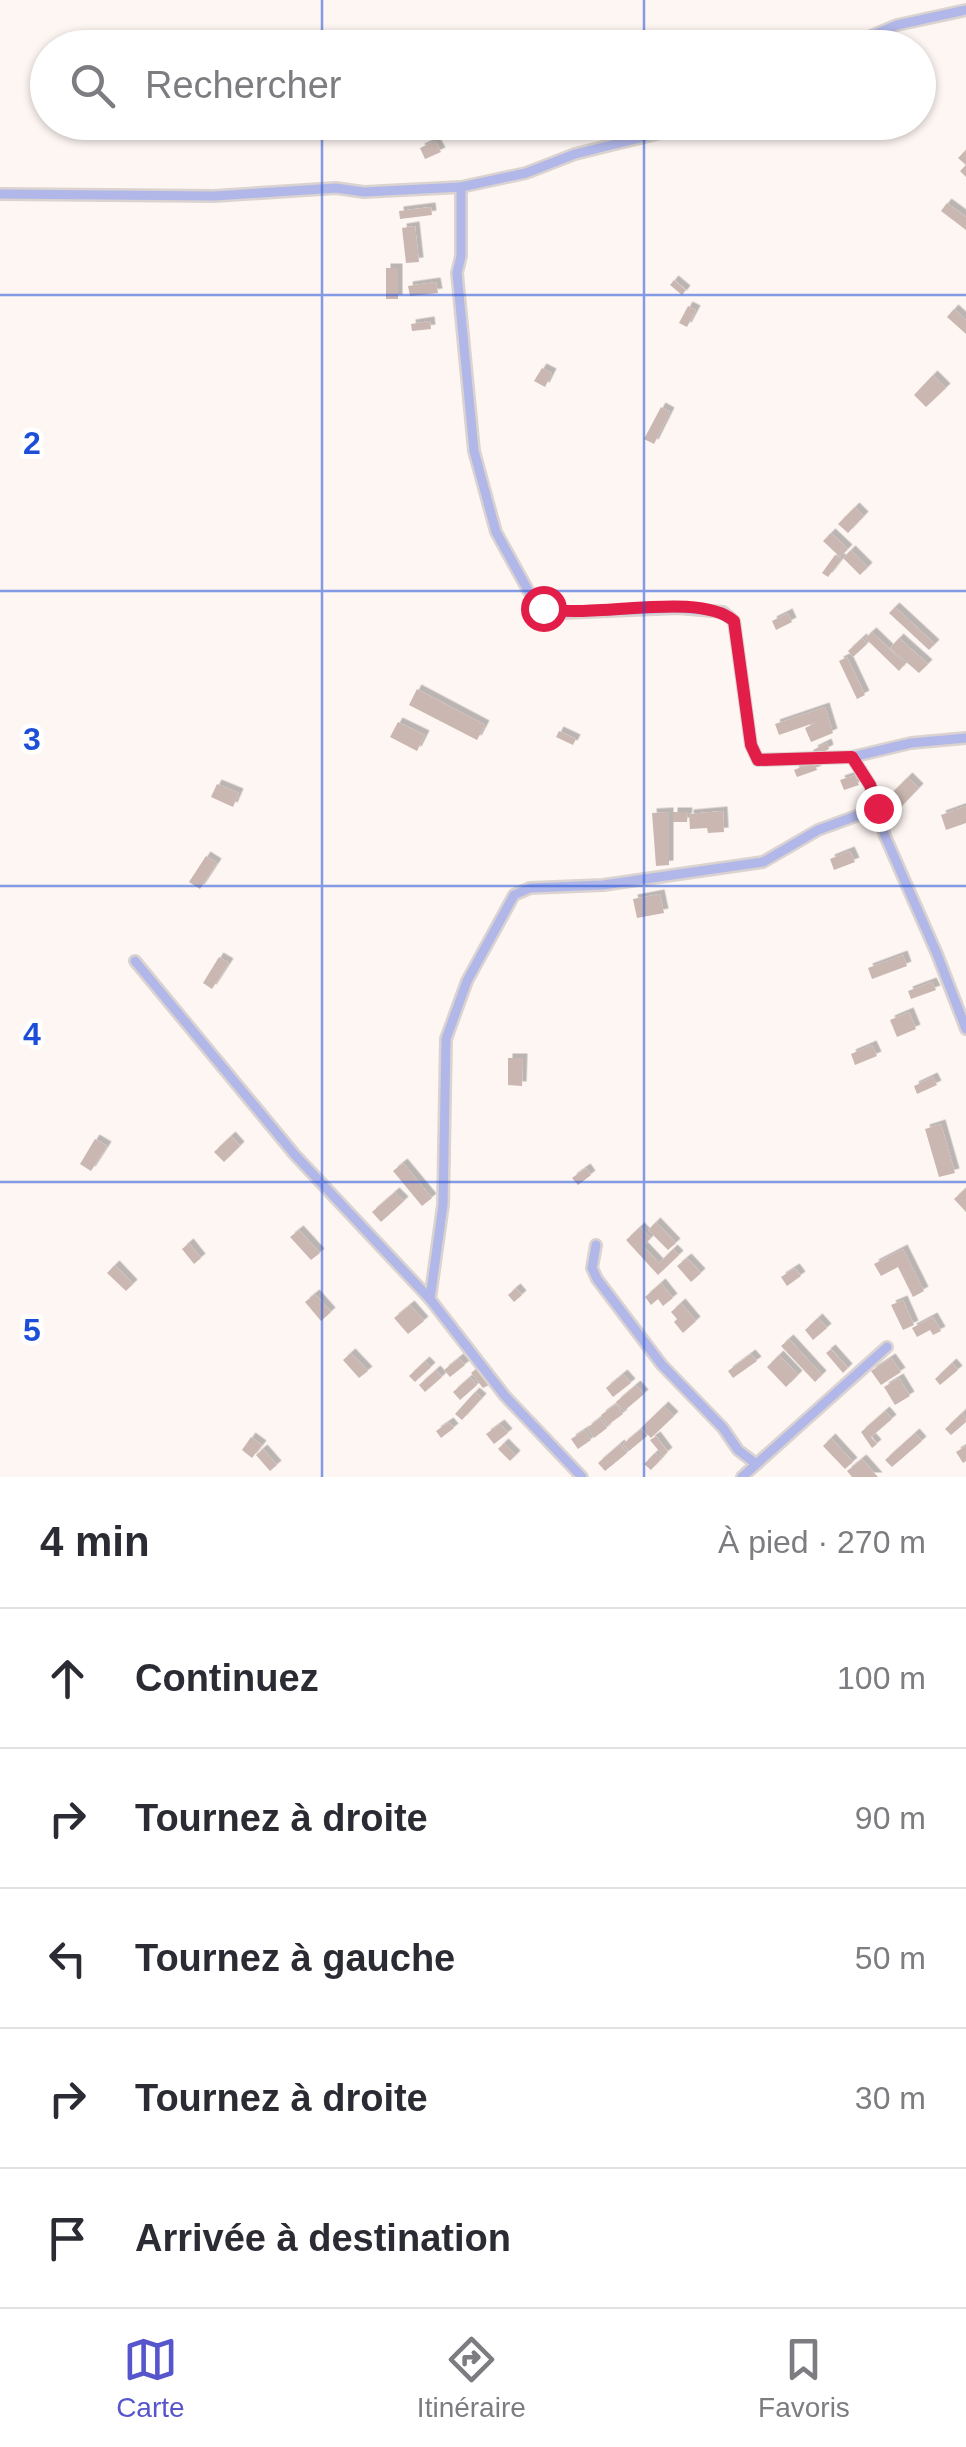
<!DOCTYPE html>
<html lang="fr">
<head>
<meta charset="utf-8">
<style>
	:root { --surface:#fff; --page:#f2f2f3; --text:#2b2b33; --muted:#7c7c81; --line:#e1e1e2; --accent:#5755cc }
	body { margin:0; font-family:Arial,sans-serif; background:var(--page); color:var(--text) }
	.stop { position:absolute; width:30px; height:30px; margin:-22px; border:8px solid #e11d48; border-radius:50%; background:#fff }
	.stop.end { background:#e11d48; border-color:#fff; box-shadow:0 2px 10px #0008 }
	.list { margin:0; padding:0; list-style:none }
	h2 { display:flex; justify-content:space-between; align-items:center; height:130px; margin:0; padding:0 40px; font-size:42px }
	h2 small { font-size:32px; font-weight:400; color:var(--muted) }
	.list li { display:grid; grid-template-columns:65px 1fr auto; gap:30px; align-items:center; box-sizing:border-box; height:140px; padding:0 40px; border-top:2px solid var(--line) }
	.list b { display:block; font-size:38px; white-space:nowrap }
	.list em { font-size:32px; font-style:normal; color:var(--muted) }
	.icon { flex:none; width:55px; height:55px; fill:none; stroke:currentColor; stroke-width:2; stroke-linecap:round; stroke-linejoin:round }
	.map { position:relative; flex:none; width:966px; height:1477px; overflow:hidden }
	.search { position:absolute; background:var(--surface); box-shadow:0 2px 8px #0004; left:30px; right:30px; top:30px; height:110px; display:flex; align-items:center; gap:25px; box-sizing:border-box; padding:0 35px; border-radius:55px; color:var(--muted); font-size:38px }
	.sheet { height:830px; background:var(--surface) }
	nav { display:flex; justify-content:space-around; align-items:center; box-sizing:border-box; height:140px; border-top:2px solid var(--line); background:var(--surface); font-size:28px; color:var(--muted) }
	nav a { display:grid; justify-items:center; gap:5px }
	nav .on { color:var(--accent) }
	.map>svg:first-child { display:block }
	.building { fill:#cab7b1; filter:url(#shadow) }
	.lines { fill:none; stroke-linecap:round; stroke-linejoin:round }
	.minor-casing { stroke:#dad3d0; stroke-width:14 }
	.minor { stroke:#b1b7e8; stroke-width:9 }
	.route { stroke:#e11d48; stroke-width:12 }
	.grid { fill:none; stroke:#1d4ed8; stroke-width:2.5; stroke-opacity:0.55 }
	.grid-label { font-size:32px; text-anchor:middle; font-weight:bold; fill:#1d4ed8; stroke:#fff; stroke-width:9; stroke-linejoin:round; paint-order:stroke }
</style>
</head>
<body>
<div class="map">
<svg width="966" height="1477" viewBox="0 0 966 1477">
	<defs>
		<filter id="shadow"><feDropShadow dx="4.5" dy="-4.5" stdDeviation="0" flood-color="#0004"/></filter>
	</defs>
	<rect width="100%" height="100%" fill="#fef6f3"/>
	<g class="building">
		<path d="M527 37 532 48H517L515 43Z"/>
		<path d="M435 141 441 152 425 159 420 148Z"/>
		<path d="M966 150V177L960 171 966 165 958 158Z"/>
		<path d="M947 203 966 217V230L941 211Z"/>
		<path d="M431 207 432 215 400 219 399 211Z"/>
		<path d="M415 226 419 262 406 263 402 228Z"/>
		<rect x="386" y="268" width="12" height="31"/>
		<path d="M674 280 686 290 682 295 670 285Z"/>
		<path d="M436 282 438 293 410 296 408 286Z"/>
		<path d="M688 306 696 310 687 327 679 323Z"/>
		<path d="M954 309 966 320V334L947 317Z"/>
		<path d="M430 321 431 329 412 331 411 324Z"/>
		<path d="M542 368 552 373 545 387 534 381Z"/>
		<path d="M933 375 946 388 926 407 914 395Z"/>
		<path d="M661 407 670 412 654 444 644 439Z"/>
		<path d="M855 507 864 516 848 533 838 524Z"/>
		<path d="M831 533 848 549 840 557 823 541Z"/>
		<path d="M851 550 868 567 860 575 843 558Z"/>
		<path d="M835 555 842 559 828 577 822 573Z"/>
		<path d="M895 607 935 644 929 650 889 613Z"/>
		<path d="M788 613 792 622 776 630 772 621Z"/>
		<path d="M872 632 905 664 899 671 865 638Z"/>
		<path d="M862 638 867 644 853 657 848 651Z"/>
		<path d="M899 638 928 664 919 673 890 648Z"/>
		<path d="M847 657 865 695 857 699 839 661Z"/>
		<path d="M417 689 485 725 477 740 409 705Z"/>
		<path d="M825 707 833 733 811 742 805 728 817 722 779 735 775 724Z"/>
		<path d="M398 722 425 735 417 751 390 737Z"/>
		<path d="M559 731 576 739 573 745 556 737Z"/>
		<path d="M827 743 829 749 816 756 813 750Z"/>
		<path d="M814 762 817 770 797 777 794 770Z"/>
		<path d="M855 775 859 785 844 790 840 780Z"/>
		<path d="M908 777 919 788 897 811 885 800Z"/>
		<path d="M217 784 239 793 233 807 211 797Z"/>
		<path d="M966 806V823L946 830 941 815Z"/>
		<path d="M723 811 724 832 708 833 707 828 690 829 689 814Z"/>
		<path d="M669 812V865L656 866 652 813Z"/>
		<path d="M673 812H688L687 822H673Z"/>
		<path d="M850 851 855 862 834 870 830 859Z"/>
		<path d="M206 856 217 863 200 889 189 882Z"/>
		<path d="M660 894 664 913 637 918 633 899Z"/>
		<path d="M903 955 907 966 872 979 868 968Z"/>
		<path d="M219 957 229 963 212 989 203 983Z"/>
		<path d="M932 982 936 990 911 999 908 991Z"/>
		<path d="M909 1012 916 1029 897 1037 890 1020Z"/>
		<path d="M872 1045 877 1056 855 1065 851 1054Z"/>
		<path d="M508 1058H523L522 1086 508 1085Z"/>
		<path d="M933 1077 937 1085 917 1094 914 1086Z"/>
		<path d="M941 1124 955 1173 939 1177 925 1129Z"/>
		<path d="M231 1136 240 1146 224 1162 214 1152Z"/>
		<path d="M95 1139 107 1146 91 1171 80 1164Z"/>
		<path d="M403 1163 432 1198 422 1206 393 1171Z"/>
		<path d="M586 1168 591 1175 578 1185 572 1178Z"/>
		<path d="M966 1188V1212L954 1199Z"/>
		<path d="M395 1192 404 1201 381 1222 372 1212Z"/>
		<path d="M656 1222 676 1243 668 1250 648 1230Z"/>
		<path d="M640 1227 651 1238 643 1246 659 1263 673 1249 679 1255 658 1275 626 1240Z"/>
		<path d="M299 1230 320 1253 311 1260 290 1237Z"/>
		<path d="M189 1243 201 1258 194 1264 182 1249Z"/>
		<path d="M903 1249 924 1291 913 1297 898 1267 881 1276 874 1264Z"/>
		<path d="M687 1258 701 1273 691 1282 677 1266Z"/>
		<path d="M115 1265 133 1284 126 1291 107 1273Z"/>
		<path d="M795 1268 801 1276 787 1286 781 1277Z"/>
		<path d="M661 1283 673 1298 663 1306 658 1299 651 1305 645 1297Z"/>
		<path d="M516 1288 522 1295 514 1302 508 1295Z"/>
		<path d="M315 1294 331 1312 321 1321 305 1302Z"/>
		<path d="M903 1300 914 1325 903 1330 891 1305Z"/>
		<path d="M681 1303 696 1321 683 1333 674 1322 677 1319 671 1312Z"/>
		<path d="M410 1305 424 1321 408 1334 394 1318Z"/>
		<path d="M933 1317 941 1331 933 1335 930 1330 917 1337 912 1328Z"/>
		<path d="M818 1318 827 1328 813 1340 805 1330Z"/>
		<path d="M789 1339 822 1375 815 1382 781 1346Z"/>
		<path d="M831 1349 848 1368 843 1373 826 1353Z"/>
		<path d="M351 1353 368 1371 359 1378 343 1360Z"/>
		<path d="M751 1354 757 1361 733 1378 728 1371Z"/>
		<path d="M779 1355 798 1375 786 1387 767 1367Z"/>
		<path d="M459 1358 465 1365 450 1377 444 1370Z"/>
		<path d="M891 1358 901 1372 881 1385 871 1371Z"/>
		<path d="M425 1361 431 1367 415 1382 409 1376Z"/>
		<path d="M952 1363 958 1370 940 1385 935 1379Z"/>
		<path d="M476 1369 489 1385 483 1388 471 1373Z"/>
		<path d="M436 1370 442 1377 425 1392 419 1385Z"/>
		<path d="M623 1374 631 1383 613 1397 606 1388Z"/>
		<path d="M470 1377 477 1385 460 1400 453 1392Z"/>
		<path d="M899 1378 910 1396 895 1405 884 1387Z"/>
		<path d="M636 1385 644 1394 624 1411 616 1402Z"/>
		<path d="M475 1392 482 1398 462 1420 455 1414Z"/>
		<path d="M616 1404 623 1414 608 1425 601 1415Z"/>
		<path d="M664 1406 674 1416 651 1438 641 1428Z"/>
		<path d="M885 1411 892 1419 871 1437 877 1444 872 1448 861 1432Z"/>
		<path d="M963 1412 966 1422 951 1435 945 1429Z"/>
		<path d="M600 1418 607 1428 594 1438 587 1428Z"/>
		<path d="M449 1422 454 1428 441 1438 436 1431Z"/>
		<path d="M500 1424 508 1433 494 1444 486 1434Z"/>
		<path d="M641 1429 647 1436 629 1451 623 1444Z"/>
		<path d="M585 1430 591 1440 578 1449 571 1439Z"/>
		<path d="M915 1433 922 1441 892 1467 885 1460Z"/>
		<path d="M656 1436 668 1452 663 1456 650 1440Z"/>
		<path d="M251 1437 262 1445 252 1458 242 1450Z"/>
		<path d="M831 1438 853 1462 845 1469 823 1446Z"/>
		<path d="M504 1443 516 1455 510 1461 498 1449Z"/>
		<path d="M620 1444 627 1453 605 1471 598 1463Z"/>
		<path d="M966 1446V1461L963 1463 956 1452Z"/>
		<path d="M263 1449 277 1465 270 1471 256 1455Z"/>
		<path d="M655 1453 662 1458 651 1470 644 1464Z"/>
		<path d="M862 1459 878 1477H852L847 1471Z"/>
	</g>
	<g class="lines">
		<g class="minor-casing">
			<g id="minor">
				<path d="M843 48 897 25 966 10"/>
				<path d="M721 122 702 130 685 127 575 154 526 173 461 187V256L457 273 474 451 496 532 529 592 543 608 563 613 678 608 723 612 734 621 751 745 758 760 852 757 911 743 966 738"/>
				<path d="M0 194 214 196 336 188 364 192 461 187"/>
				<path d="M852 757 870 785 885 836 937 954 966 1029"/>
				<path d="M135 961 295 1155 430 1299 505 1396 582 1477"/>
				<path d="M596 1245 592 1268 597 1279 662 1365 723 1428 738 1450 755 1463"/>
				<path d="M430 1299 443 1205 446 1039 467 981 514 895 530 888 603 885 763 862 818 830 878 808"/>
				<path d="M742 1477 887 1347"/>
			</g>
		</g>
		<use href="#minor" class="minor"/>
	</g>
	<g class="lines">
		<path class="route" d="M543 608C593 620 697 590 734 621L751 745 758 760 852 757 870 785 878 808"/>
	</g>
	<path class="grid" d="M322 0V48M644 0V48M322 122V1477M644 122V1477M0 295H966M0 591H966M0 886H966M0 1182H966"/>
	<g class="grid-label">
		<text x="32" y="454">2</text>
		<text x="32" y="750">3</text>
		<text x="32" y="1045">4</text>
		<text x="32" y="1341">5</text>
	</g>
</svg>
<div class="stop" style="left:543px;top:608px"></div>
<div class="stop end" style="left:878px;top:808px"></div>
<div class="search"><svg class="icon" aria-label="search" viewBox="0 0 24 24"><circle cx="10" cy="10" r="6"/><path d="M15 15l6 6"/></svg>Rechercher</div>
</div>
<section class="sheet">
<h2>4 min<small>À pied · 270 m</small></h2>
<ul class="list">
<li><svg class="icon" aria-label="ahead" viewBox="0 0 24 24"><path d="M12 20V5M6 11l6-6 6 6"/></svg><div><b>Continuez</b></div><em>100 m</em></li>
<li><svg class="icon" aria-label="right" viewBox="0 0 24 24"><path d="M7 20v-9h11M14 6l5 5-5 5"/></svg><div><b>Tournez à droite</b></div><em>90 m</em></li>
<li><svg class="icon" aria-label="left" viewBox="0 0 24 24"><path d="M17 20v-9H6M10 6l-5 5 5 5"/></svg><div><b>Tournez à gauche</b></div><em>50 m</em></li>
<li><svg class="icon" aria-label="right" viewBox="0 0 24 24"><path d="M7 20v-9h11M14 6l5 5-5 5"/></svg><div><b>Tournez à droite</b></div><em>30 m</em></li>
<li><svg class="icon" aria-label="arrive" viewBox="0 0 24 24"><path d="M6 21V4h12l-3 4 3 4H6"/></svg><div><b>Arrivée à destination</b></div></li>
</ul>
</section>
<nav>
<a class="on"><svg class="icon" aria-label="map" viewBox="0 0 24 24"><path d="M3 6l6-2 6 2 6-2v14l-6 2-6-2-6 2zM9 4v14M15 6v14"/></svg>Carte</a>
<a><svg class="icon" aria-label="directions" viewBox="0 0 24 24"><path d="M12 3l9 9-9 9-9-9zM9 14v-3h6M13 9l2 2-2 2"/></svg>Itinéraire</a>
<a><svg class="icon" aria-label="saved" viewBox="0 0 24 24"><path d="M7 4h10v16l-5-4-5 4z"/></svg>Favoris</a>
</nav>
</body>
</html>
